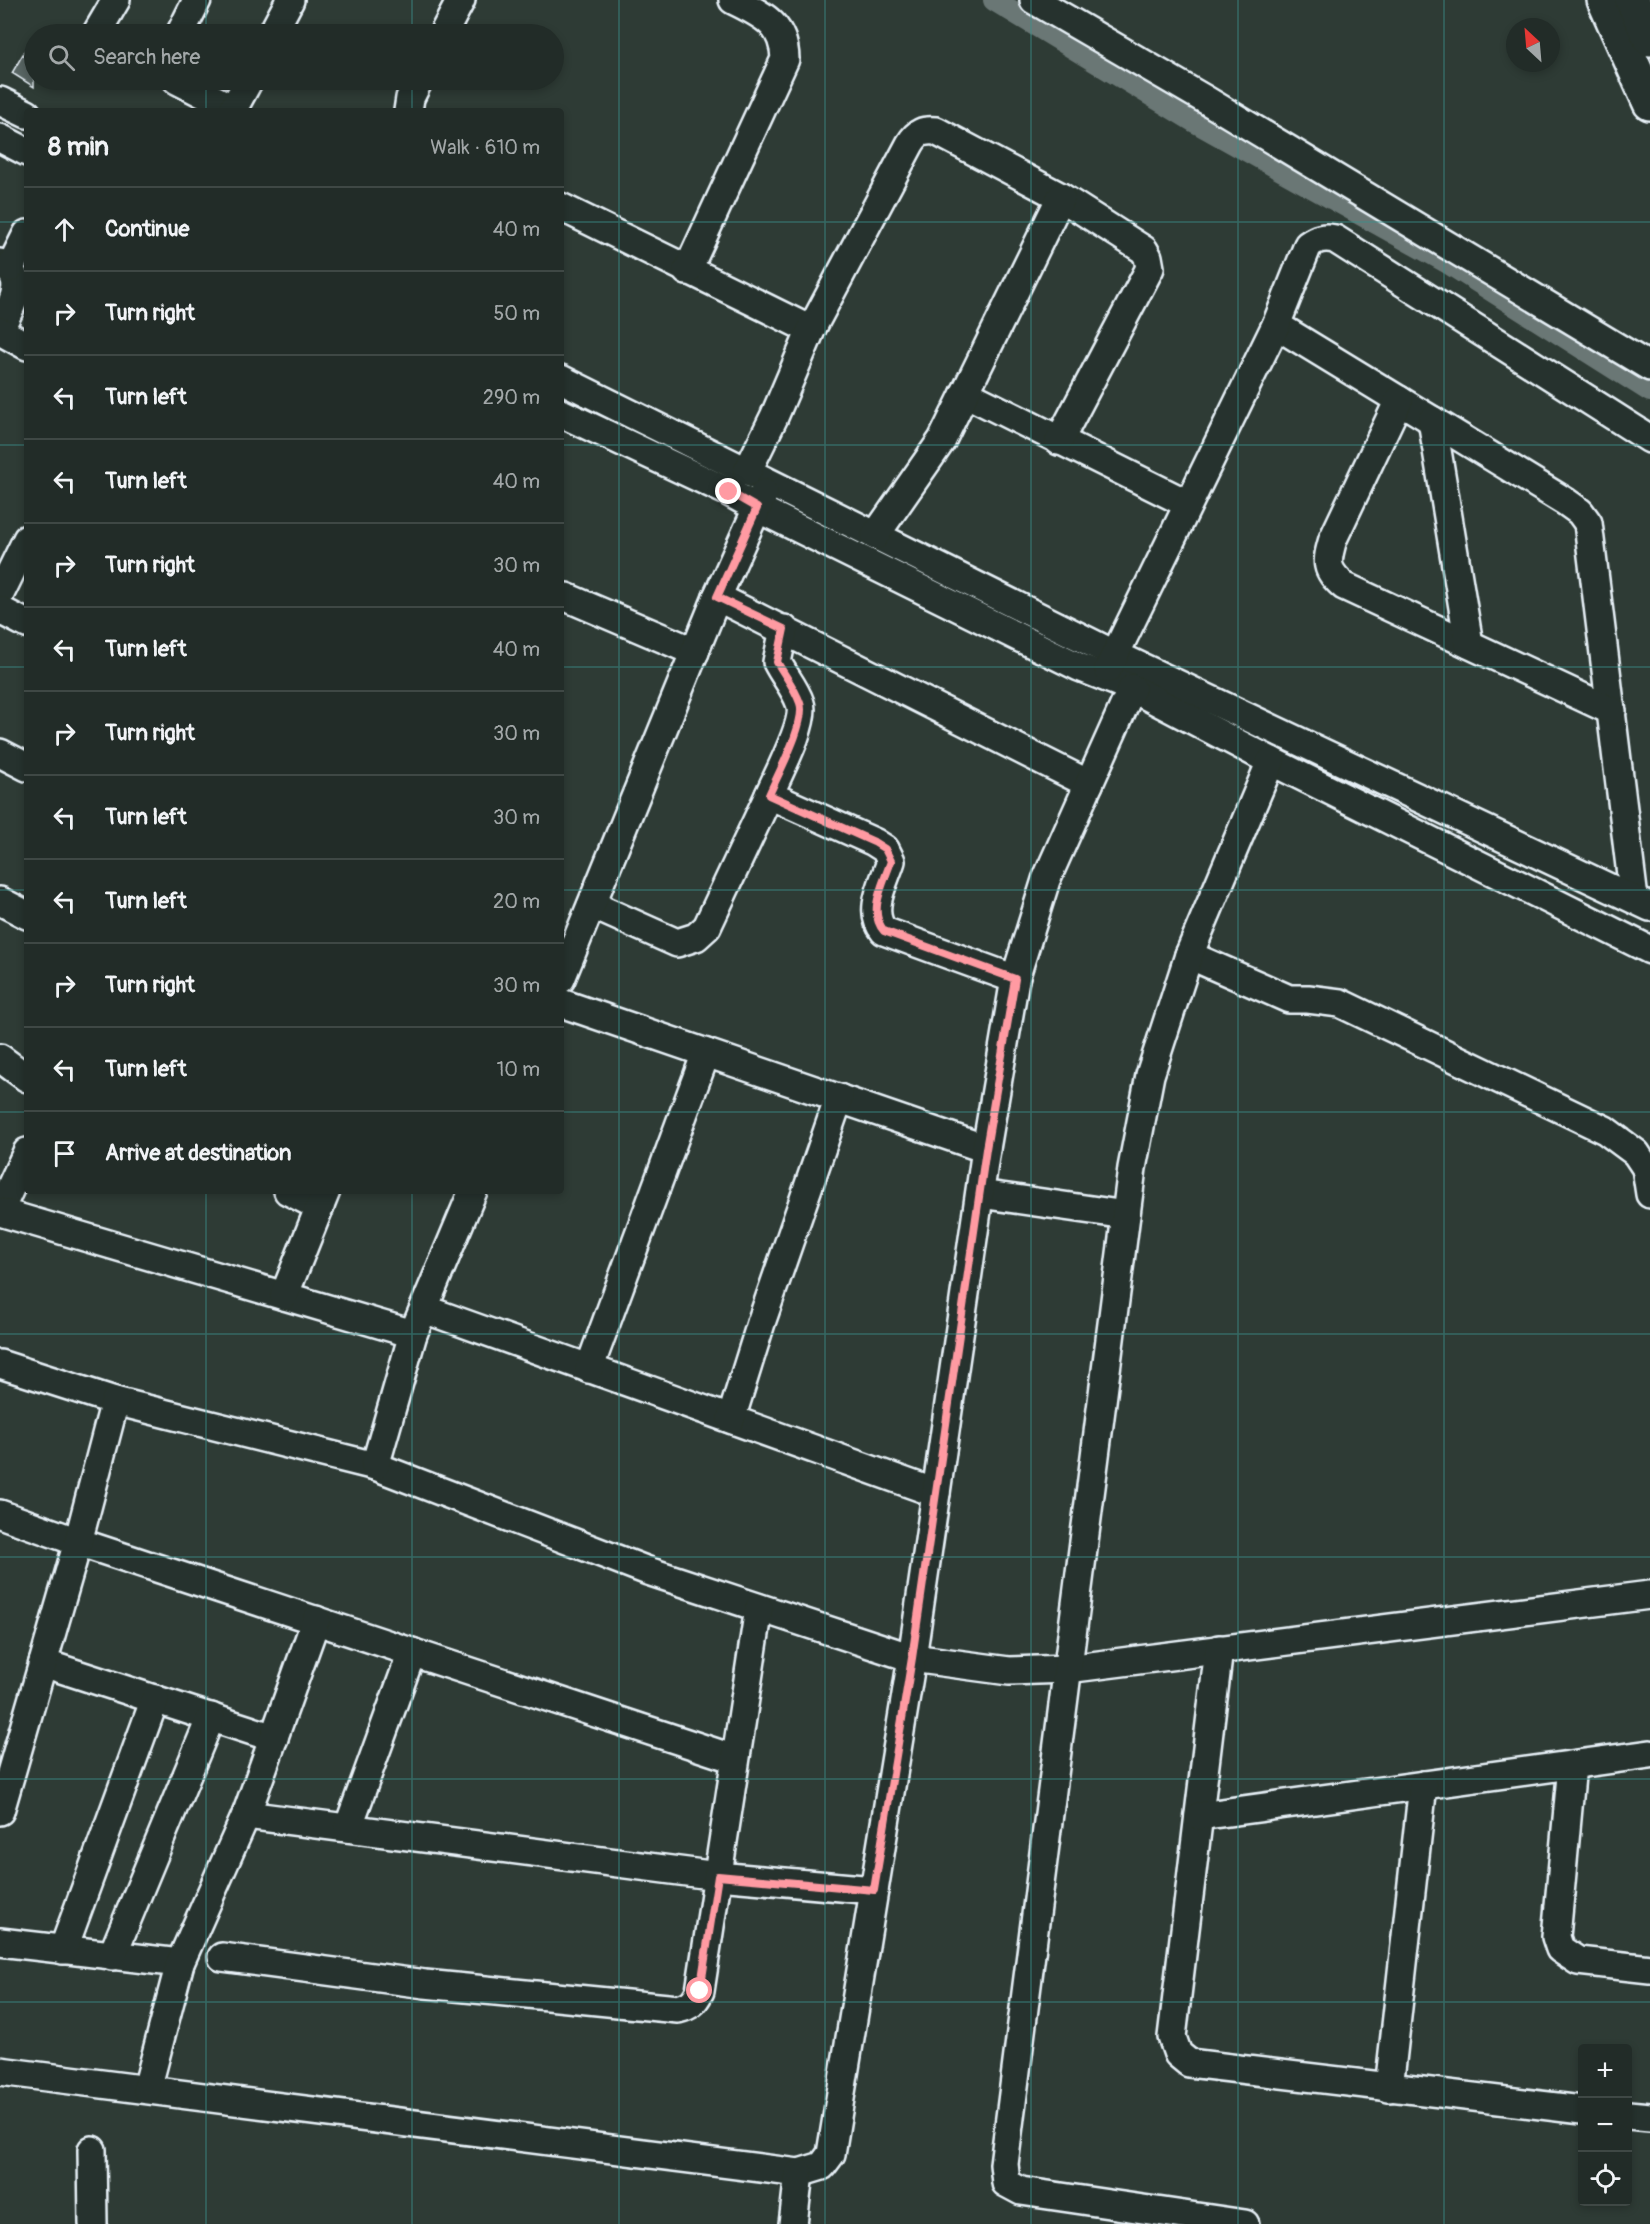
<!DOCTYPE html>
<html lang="en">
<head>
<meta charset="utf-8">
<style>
	:root { --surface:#222c28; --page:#2e3834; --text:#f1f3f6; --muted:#a2a7a8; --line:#3f4845 }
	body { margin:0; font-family:Pangolin,sans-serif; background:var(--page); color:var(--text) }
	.controls { position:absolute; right:18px; bottom:18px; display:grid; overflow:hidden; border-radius:6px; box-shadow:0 3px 9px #0003 }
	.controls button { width:54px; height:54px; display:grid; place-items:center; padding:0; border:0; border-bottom:2px solid var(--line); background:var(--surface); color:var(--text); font:30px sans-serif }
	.compass { position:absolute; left:1506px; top:18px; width:54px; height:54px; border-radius:50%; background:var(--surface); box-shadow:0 3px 9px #0003; rotate:334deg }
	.stop { position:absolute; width:18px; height:18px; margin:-14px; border:4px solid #ff9aa2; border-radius:50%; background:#fff }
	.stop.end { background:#ff9aa2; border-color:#fff; box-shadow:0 2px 6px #0008 }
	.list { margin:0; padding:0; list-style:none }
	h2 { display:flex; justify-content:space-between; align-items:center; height:78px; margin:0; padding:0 24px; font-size:26px }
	h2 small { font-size:20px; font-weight:400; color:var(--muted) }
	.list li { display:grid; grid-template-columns:39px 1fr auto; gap:18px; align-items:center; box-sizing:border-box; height:84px; padding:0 24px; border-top:2px solid var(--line) }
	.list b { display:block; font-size:22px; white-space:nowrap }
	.list em { font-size:20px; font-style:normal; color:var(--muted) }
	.icon { flex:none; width:33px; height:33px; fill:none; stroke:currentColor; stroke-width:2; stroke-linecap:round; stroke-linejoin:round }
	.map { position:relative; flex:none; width:1650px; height:2224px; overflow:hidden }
	.search { position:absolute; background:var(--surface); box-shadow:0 3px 9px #0003; left:24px; top:24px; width:540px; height:66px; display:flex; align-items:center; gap:15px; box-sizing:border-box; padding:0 21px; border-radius:33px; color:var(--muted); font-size:22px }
	.panel { position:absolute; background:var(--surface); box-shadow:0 3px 9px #0003; left:24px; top:108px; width:540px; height:1086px; border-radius:6px }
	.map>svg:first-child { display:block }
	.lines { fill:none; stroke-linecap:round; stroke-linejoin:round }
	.canal { stroke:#6b7775; stroke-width:22 }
	.building { fill:#596563; stroke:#e8f1f8; stroke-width:1.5 }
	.minor-casing { stroke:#e8f1f8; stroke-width:32 }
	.major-casing { stroke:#e8f1f8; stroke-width:38 }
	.minor { stroke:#26332d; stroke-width:27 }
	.major { stroke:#26332d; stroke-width:33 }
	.route { stroke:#ff9aa2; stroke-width:8 }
	.grid { fill:none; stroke:#3a8f8a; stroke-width:1.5; stroke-opacity:0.55 }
</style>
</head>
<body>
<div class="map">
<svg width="1650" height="2224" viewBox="0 0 1650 2224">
	<rect width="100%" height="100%" fill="#2e3b35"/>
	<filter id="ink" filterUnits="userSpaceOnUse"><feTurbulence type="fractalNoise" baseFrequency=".0167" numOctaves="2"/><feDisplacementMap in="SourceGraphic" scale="12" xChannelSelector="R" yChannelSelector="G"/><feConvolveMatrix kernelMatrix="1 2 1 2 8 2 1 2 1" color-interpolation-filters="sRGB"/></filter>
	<g filter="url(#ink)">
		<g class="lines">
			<path class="canal" d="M994 0 1197 123 1448 263 1650 391"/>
		</g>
		<path class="building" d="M34 35V87L12 73Z"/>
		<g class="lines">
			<g class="minor-casing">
				<g id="minor">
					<path d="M1034 0 1206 100 1650 367"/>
					<path d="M96 34 116 0"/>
					<path d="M180 34 197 0"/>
					<path d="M272 34 290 0"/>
					<path d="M443 34 461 0"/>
					<path d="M177 80 233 109"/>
					<path d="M0 101 27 114"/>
					<path d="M232 111 249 80"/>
					<path d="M408 111 410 98 419 80"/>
					<path d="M0 138 27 152"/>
					<path d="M561 207 811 330"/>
					<path d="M0 263C30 279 10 307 0 329"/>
					<path d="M10 268 27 234"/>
					<path d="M687 271 785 59C784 23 762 15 733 0"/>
					<path d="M1276 325 1566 502 1580 512 1588 523 1634 899"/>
					<path d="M0 331 27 346"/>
					<path d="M561 379 1114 654 1650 907"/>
					<path d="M965 393 1188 504"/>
					<path d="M1399 400 1333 539C1326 563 1325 569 1344 586L1612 711"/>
					<path d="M561 413 729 492 757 508 1079 667 1132 688 1271 761 1650 950"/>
					<path d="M1432 420 1469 644"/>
					<path d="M747 472 774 417 811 330 910 144C917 132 923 130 936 131L1061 197 1144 250 1148 257 1150 268 1059 441"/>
					<path d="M875 536 942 440 1061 197"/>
					<path d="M0 594 27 539"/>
					<path d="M566 597 695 652"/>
					<path d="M717 597 1089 784"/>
					<path d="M0 610 27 624"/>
					<path d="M784 629 777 662C784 676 795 688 800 703 807 721 777 776 769 795L874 842 885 849 891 861C884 883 867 911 884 931L1015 979"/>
					<path d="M1108 669 1276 325 1308 245C1317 238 1324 237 1335 239L1650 439"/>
					<path d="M0 753 27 767"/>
					<path d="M0 901 27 915"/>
					<path d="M592 905 677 943 696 937 707 927 769 795"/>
					<path d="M1189 955 1289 999H1308L1340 1003 1605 1130 1636 1153 1646 1168 1650 1194"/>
					<path d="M561 979 717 597 764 493"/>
					<path d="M561 1003 986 1149"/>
					<path d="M0 1058 27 1078"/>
					<path d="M288 1191 320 1207"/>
					<path d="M980 1194 1126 1215"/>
					<path d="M0 1210 27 1152"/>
					<path d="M0 1212 413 1334"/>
					<path d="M284 1296 326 1191"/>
					<path d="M424 1309 936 1493"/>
					<path d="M0 1364 115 1401 375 1466 648 1571 912 1658 1009 1671 1067 1669 1650 1595"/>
					<path d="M589 1369 706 1053"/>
					<path d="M731 1419 761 1323 839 1098"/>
					<path d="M375 1466 413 1334 473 1191"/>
					<path d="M0 1514 78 1542 735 1759"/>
					<path d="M1219 1649 1172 2037 1178 2054 1189 2063 1582 2110"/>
					<path d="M43 1663 274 1738"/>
					<path d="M1572 1765 1556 1937 1560 1949 1578 1961 1650 1969"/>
					<path d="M0 1811 78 1542 115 1401"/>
					<path d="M246 1815 718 1876 874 1890"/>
					<path d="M1199 1816 1650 1754"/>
					<path d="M348 1828 412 1652"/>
					<path d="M0 1942 180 1963"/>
					<path d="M63 1950 155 1699"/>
					<path d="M112 1956 211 1717"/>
					<path d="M222 1957 425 1984 678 2009C690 2006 694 2003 700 1991L759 1608"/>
					<path d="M0 2071 799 2173 822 2166 831 2154 912 1658 986 1149 1015 979 1046 880 1132 688"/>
					<path d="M1389 2088 1423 1785"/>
					<path d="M147 2089 180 1963 246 1815 316 1620"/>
					<path d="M1628 2115 1650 2117"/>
					<path d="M92 2150 93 2224"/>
					<path d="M793 2224 799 2173"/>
					<path d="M1245 2224 1021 2191 1006 2183 1004 2164 1132 1168 1150 1075 1189 955 1271 761"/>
				</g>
			</g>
			<g class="major-casing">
				<g id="major">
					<path d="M1604 0 1650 103"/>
					<path d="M1632 0 1650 39"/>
				</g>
			</g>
			<use href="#minor" class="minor"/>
			<use href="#major" class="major"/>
		</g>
	</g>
	<g class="lines" filter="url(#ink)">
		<path class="route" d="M700 1991 718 1876 874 1890 912 1658 986 1149 1015 979 884 931C867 911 884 883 891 861L885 849 874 842 769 795C777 776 807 721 800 703 795 688 785 676 777 662L784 629 717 597 757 508 729 492"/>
	</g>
	<path class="grid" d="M206 0V34M412 0V34M619 0V2224M825 0V2224M1031 0V2224M1238 0V2224M1444 0V2224M206 80V111M412 80V111M0 222H27M561 222H1650M0 445H27M561 445H1650M0 667H27M561 667H1650M0 890H27M561 890H1650M0 1112H27M561 1112H1650M206 1191V2224M412 1191V2224M0 1334H1650M0 1557H1650M0 1779H1650M0 2002H1650"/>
</svg>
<div class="controls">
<button>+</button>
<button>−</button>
<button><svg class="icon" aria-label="locate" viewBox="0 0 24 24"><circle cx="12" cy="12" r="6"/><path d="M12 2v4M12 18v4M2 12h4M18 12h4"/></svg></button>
</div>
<svg class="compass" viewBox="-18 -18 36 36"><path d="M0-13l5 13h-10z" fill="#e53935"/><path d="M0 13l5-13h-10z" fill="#a2a7a8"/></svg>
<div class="stop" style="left:700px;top:1991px"></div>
<div class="stop end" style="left:729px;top:492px"></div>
<div class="search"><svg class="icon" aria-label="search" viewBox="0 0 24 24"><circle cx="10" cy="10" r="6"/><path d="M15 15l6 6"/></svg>Search here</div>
<section class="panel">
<h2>8 min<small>Walk · 610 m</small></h2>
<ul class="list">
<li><svg class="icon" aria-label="ahead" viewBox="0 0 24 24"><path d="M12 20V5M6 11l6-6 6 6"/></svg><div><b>Continue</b></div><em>40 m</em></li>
<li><svg class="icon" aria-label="right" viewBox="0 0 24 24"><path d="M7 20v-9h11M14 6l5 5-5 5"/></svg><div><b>Turn right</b></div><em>50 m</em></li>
<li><svg class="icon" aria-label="left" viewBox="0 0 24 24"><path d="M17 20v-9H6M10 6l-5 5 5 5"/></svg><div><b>Turn left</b></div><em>290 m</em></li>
<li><svg class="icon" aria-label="left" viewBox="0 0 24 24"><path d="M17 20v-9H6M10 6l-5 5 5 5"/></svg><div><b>Turn left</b></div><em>40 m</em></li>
<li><svg class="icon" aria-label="right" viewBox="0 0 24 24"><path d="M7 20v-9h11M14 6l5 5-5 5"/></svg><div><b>Turn right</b></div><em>30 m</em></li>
<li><svg class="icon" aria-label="left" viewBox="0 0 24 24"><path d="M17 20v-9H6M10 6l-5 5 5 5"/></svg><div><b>Turn left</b></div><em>40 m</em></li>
<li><svg class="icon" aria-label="right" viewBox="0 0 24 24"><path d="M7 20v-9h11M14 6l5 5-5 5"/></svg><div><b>Turn right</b></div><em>30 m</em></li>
<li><svg class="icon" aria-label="left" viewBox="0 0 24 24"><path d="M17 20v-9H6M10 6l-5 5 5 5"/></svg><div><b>Turn left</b></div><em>30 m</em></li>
<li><svg class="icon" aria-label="left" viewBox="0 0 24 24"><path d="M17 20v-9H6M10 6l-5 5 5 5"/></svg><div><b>Turn left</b></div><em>20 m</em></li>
<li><svg class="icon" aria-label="right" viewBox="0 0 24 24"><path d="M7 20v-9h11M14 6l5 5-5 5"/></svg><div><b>Turn right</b></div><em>30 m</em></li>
<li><svg class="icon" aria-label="left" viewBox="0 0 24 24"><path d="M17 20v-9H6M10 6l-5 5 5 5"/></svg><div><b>Turn left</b></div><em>10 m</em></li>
<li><svg class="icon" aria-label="arrive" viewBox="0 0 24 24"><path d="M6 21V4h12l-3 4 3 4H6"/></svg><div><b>Arrive at destination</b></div></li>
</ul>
</section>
</div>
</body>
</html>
